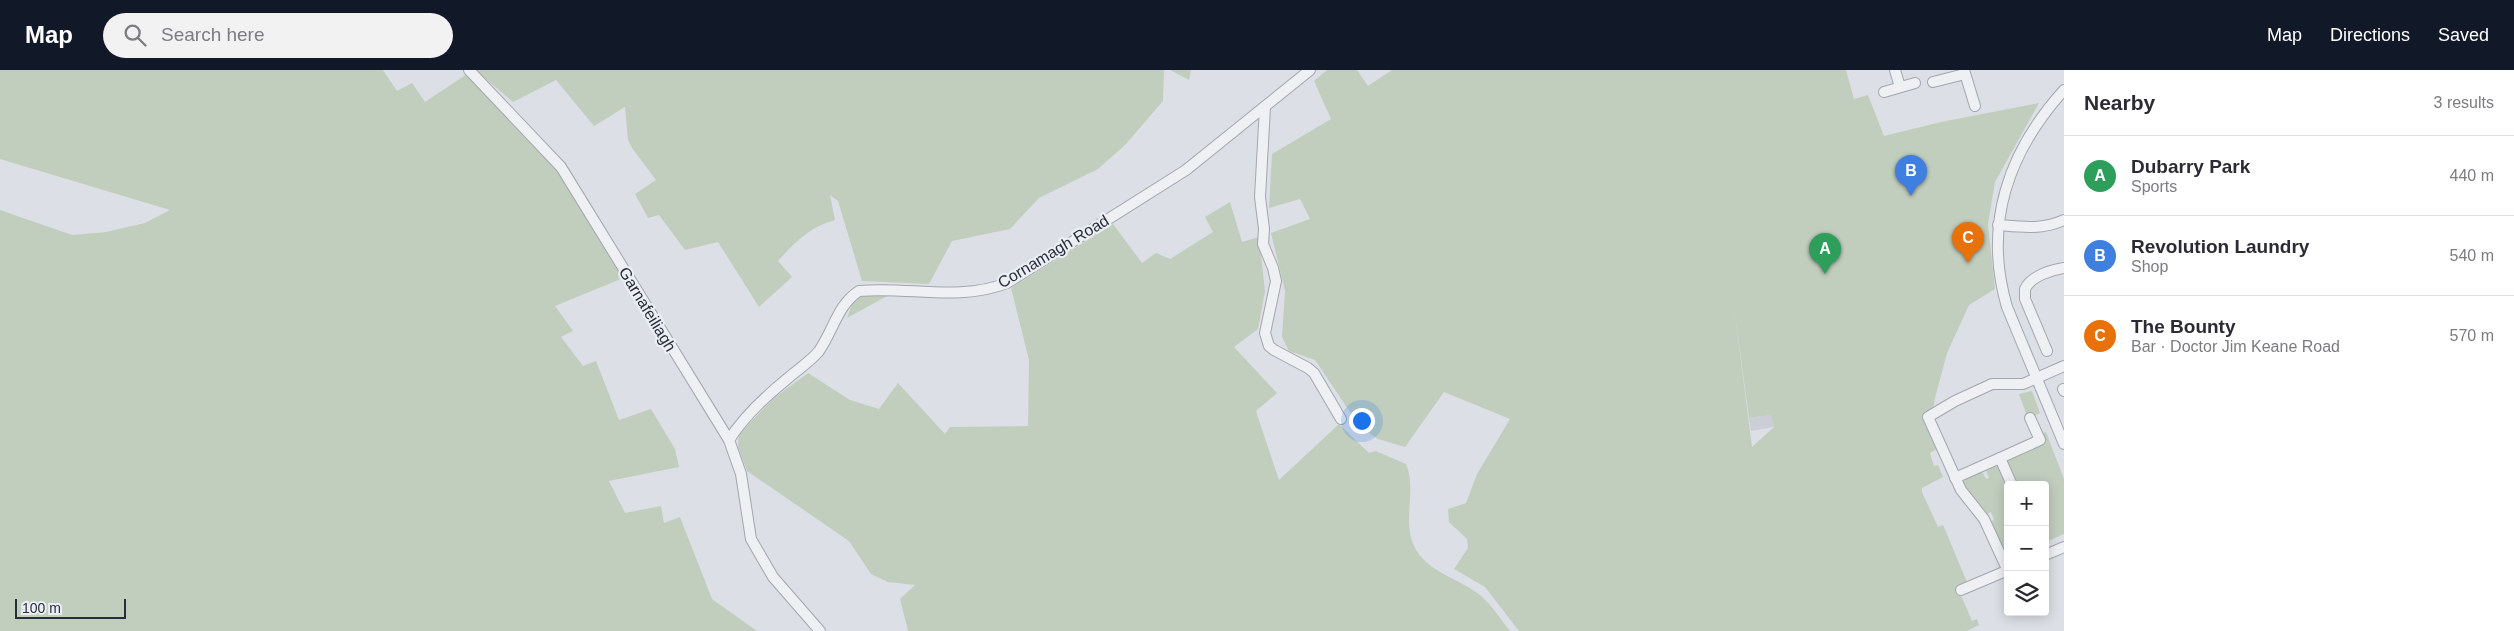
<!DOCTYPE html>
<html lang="en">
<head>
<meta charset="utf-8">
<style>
	:root { --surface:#fff; --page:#f2f2f3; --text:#2b2b33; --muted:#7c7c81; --line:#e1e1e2; --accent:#111827 }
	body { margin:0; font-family:Helvetica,sans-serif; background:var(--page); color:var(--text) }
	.controls { position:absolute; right:15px; bottom:15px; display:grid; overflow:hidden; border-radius:5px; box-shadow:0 2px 12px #0003 }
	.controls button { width:45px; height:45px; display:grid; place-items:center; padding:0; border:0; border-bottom:1px solid var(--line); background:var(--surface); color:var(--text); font:25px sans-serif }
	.scale { position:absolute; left:15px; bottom:12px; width:111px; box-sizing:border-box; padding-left:5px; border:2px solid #272d3a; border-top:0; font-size:14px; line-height:18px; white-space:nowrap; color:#272d3a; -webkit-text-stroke:4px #ebeef3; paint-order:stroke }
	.you { position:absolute; left:1361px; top:350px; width:18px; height:18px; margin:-12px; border:4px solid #fff; border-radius:50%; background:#1a73e8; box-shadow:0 0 0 8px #1a73e833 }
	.badge { display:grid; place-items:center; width:32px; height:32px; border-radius:50%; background:var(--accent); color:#fff; font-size:16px; font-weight:700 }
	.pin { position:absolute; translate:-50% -41px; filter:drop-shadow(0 1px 2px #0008) }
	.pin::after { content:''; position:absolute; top:26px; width:18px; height:15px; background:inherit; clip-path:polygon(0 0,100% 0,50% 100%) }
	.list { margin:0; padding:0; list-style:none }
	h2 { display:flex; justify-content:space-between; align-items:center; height:65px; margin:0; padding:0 20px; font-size:21px }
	h2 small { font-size:16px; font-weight:400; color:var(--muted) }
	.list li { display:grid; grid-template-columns:32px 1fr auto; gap:15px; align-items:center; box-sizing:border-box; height:80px; padding:0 20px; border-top:1px solid var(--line) }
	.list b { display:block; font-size:19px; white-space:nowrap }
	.list p { margin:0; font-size:16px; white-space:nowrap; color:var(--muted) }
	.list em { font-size:16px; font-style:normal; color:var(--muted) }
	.icon { flex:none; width:28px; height:28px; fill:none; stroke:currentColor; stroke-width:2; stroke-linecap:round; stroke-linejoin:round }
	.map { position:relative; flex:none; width:2064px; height:561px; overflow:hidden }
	header { display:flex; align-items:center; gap:30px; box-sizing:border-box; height:70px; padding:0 25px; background:var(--accent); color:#fff }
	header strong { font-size:24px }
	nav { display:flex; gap:28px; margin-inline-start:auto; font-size:18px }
	.search { width:350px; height:45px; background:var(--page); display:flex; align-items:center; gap:12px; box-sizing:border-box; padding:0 18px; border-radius:28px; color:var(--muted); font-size:19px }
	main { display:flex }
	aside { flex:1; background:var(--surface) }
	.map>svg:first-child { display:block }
	.built { fill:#cbced6 }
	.green { fill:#c1cebe; fill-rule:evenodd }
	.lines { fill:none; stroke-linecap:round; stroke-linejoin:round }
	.minor-casing { stroke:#a2a6ae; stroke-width:12 }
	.minor { stroke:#eff0f4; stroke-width:10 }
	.labels { text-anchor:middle; stroke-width:4.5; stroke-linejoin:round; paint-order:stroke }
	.street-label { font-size:16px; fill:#272d3a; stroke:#ebeef3 }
</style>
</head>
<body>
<header>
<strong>Map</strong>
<div class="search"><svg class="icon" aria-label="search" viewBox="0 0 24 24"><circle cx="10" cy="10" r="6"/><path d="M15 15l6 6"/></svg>Search here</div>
<nav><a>Map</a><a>Directions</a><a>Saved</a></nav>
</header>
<main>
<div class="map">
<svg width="2064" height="561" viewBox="0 0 2064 561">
	<rect width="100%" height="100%" fill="#dcdfe5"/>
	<path class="built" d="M1771 345 1774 357 1751 361 1749 348Z"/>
	<g class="green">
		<path d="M0 0H383L397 21 412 13 425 32 470 2 558 103 628 206 555 236 573 261 561 267 583 296 596 291 619 350 651 339 675 379 679 397 609 411 625 443 661 436 664 453 680 447 712 529 757 561H0V140L72 165 106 162 145 153 170 140 0 89Z"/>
		<path d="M475 0H1164L1163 31 1125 75 1098 99 1039 128 1010 159 952 171 929 214 862 211 838 131 830 125 835 150C811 156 794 173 778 191L792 207 759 237 718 172 685 180 659 145 648 148 635 124 656 110 632 78 628 70 625 37 594 56 556 10 513 32Z"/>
		<path d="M1170 0H1191L1189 10Z"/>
		<path d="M1327 0H1357L1368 16 1392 0H1846L1854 29 1868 25 1884 66 1941 52 2039 33 1995 112 1988 154 1995 219 1969 235 1947 283 1935 328 1930 362 1937 379 1930 383 1934 396 1938 395 1943 407 1922 418V422L1938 457 1943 455 1967 512 1959 515 1960 523 1972 551 1977 549 1979 555 1967 561H1519L1485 517 1454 499 1468 478 1467 469 1449 452 1448 439 1466 433 1477 404 1510 349 1444 322 1405 377 1378 369 1360 357 1315 290 1289 281 1282 267 1285 221 1271 163 1310 149 1300 129 1269 138 1272 84 1331 49 1314 11ZM1734 237 1749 348 1771 345 1774 357 1752 377Z"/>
		<path d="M1230 132 1242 172 1259 167 1265 221 1258 259 1234 277 1277 323 1256 341 1279 410 1339 354 1369 383 1376 381 1406 394C1417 419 1402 450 1414 476 1427 503 1460 508 1481 526 1492 535 1501 550 1510 561H908L900 529 915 515 888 512 871 504 849 471 747 401 738 377 739 364 774 328 808 303 850 330 879 339 898 313 945 364 950 357 1028 356 1029 290 1011 218 1113 154 1142 193 1156 183 1170 189 1213 162 1205 147Z"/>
		<path d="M863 225H889L847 248 853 231Z"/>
		<path d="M2032 321 2040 343 2028 349 2019 324Z"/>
		<path d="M2046 362 2064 409V464L2046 472 2049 480H2045V415H2015L2006 393 2009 388 2046 371 2041 364Z"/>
		<path d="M1996 396 1998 397 2008 419V492L1990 452 1994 450 1991 442 1987 444 1963 413 1964 409 1982 401 1986 409 1989 408 1986 400Z"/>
	</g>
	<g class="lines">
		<g class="minor-casing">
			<g id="minor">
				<path d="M469 0 561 97 729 370 741 404 751 469 773 507 820 561"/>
				<path d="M1895 0 1900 17"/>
				<path d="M1964 0 1975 36"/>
				<path d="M1933 12 1965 4"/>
				<path d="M2064 20C2008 82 1983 155 2007 237L2064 374"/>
				<path d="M1884 22 1915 13"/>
				<path d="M1265 37 1260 127 1264 159 1263 174 1273 198 1276 211 1265 263 1269 276 1274 280 1308 298 1314 303 1341 349"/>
				<path d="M1998 155C2022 157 2042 160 2064 150"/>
				<path d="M2047 281 2025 229V219C2031 206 2051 200 2064 198"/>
				<path d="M2063 319 2064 321"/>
				<path d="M729 370C744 346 766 326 787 309 798 299 810 292 819 281 833 261 838 234 859 221 908 216 958 232 1007 213L1186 100 1310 0"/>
				<path d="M2000 388 2040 370 2030 348"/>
				<path d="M1955 408 2000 388 2012 415"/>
				<path d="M2045 485 2064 477"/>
				<path d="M2008 501 1984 449 1961 420 1928 347 1955 331 1992 314H2023L2064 296"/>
				<path d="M1961 520 2006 501"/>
			</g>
		</g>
		<use href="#minor" class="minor"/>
	</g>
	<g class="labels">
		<g class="street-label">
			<text transform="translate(1053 181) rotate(-31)" y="6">Cornamagh Road</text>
			<text transform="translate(648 239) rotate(59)" y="6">Garnafeiliagh</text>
		</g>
	</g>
</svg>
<div class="controls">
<button>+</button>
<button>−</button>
<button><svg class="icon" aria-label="layers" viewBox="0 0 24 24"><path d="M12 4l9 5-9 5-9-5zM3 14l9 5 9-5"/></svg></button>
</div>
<div class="scale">100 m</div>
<div class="you"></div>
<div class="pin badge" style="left:1825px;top:204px;background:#2e9e5b">A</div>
<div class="pin badge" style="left:1911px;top:126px;background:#3f7fe0">B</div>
<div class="pin badge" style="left:1968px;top:193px;background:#e8710a">C</div>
</div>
<aside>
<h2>Nearby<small>3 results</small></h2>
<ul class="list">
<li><span class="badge" style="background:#2e9e5b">A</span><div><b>Dubarry Park</b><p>Sports</p></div><em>440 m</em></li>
<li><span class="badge" style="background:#3f7fe0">B</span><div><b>Revolution Laundry</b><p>Shop</p></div><em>540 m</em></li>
<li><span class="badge" style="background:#e8710a">C</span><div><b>The Bounty</b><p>Bar · Doctor Jim Keane Road</p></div><em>570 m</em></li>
</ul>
</aside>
</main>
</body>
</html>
